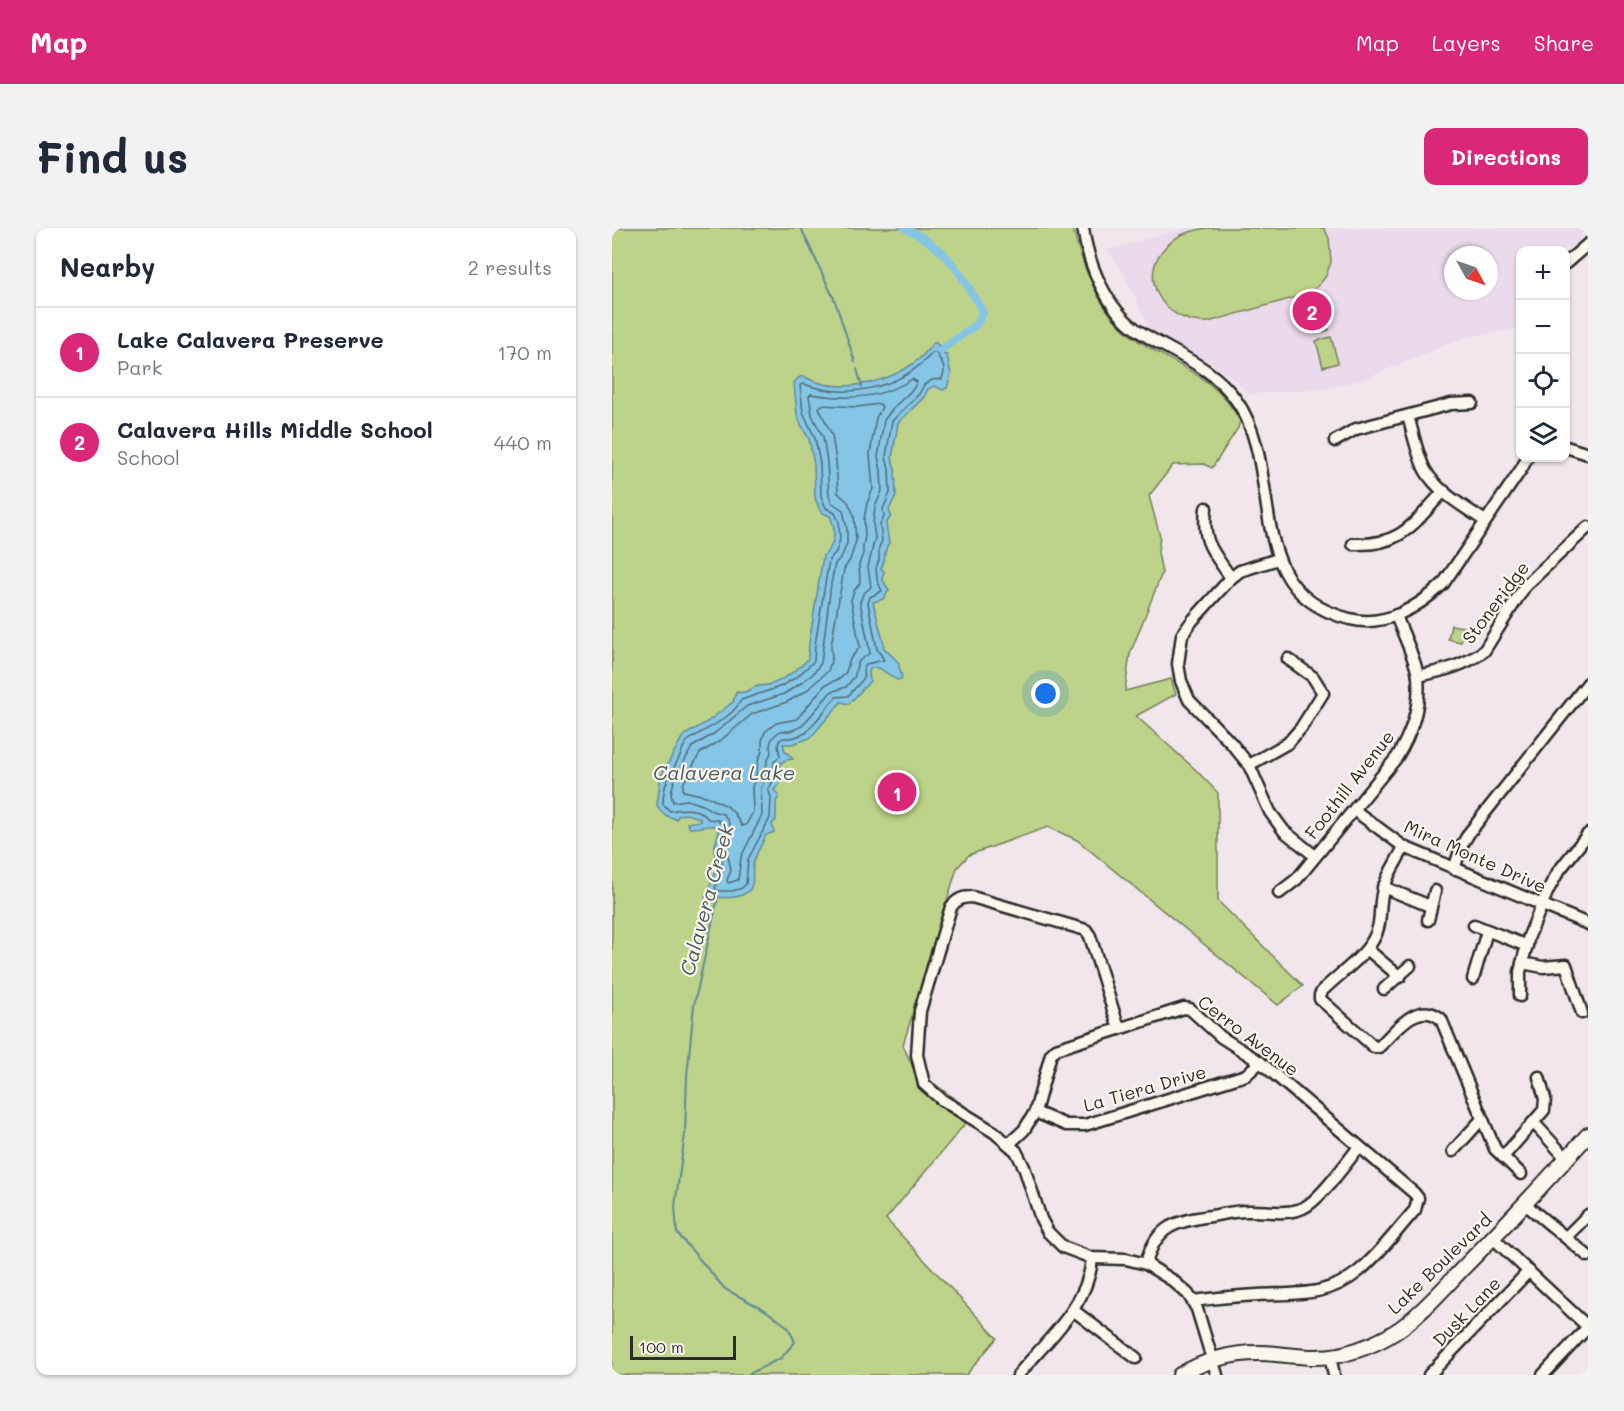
<!DOCTYPE html>
<html lang="en">
<head>
<meta charset="utf-8">
<style>
	:root { --surface:#fff; --page:#f2f2f3; --text:#1f2937; --muted:#747a83; --line:#e0e1e3; --accent:#db2777 }
	body { margin:0; font-family:Mali,sans-serif; background:var(--page); color:var(--text) }
	.controls { position:absolute; right:18px; top:18px; display:grid; overflow:hidden; border-radius:12px; box-shadow:0 2px 4px #0004 }
	.controls button { width:54px; height:54px; display:grid; place-items:center; padding:0; border:0; border-bottom:2px solid var(--line); background:var(--surface); color:var(--text); font:30px sans-serif }
	.compass { position:absolute; left:832px; top:18px; width:54px; height:54px; border-radius:50%; background:var(--surface); box-shadow:0 2px 4px #0004; rotate:130deg }
	.scale { position:absolute; left:18px; bottom:15px; width:106px; box-sizing:border-box; padding-left:6px; border:3px solid #2b2b2b; border-top:0; font-size:16px; line-height:21px; white-space:nowrap; color:#2b2b2b; -webkit-text-stroke:4px #fbf7ec; paint-order:stroke }
	.you { position:absolute; left:434px; top:466px; width:21px; height:21px; margin:-15px; border:4px solid #fff; border-radius:50%; background:#1a73e8; box-shadow:0 0 0 9px #1a73e833 }
	.badge { display:grid; place-items:center; width:39px; height:39px; border-radius:50%; background:var(--accent); color:#fff; font-size:20px; font-weight:700 }
	.pin { position:absolute; translate:-50% -50%; border:3px solid #fff; box-shadow:0 2px 6px #0006 }
	.list { margin:0; padding:0; list-style:none }
	h2 { display:flex; justify-content:space-between; align-items:center; height:78px; margin:0; padding:0 24px; font-size:26px }
	h2 small { font-size:20px; font-weight:400; color:var(--muted) }
	.list li { display:grid; grid-template-columns:39px 1fr auto; gap:18px; align-items:center; box-sizing:border-box; height:90px; padding:0 24px; border-top:2px solid var(--line) }
	.list b { display:block; font-size:22px; white-space:nowrap }
	.list p { margin:0; font-size:20px; white-space:nowrap; color:var(--muted) }
	.list em { font-size:20px; font-style:normal; color:var(--muted) }
	.icon { flex:none; width:33px; height:33px; fill:none; stroke:currentColor; stroke-width:2; stroke-linecap:round; stroke-linejoin:round }
	.map { position:relative; flex:none; width:976px; height:1147px; overflow:hidden; border-radius:12px }
	header { display:flex; align-items:center; gap:36px; box-sizing:border-box; height:84px; padding:0 30px; background:var(--accent); color:#fff }
	header strong { font-size:28px }
	nav { display:flex; gap:33px; margin-inline-start:auto; font-size:21px }
	.intro { display:flex; align-items:center; justify-content:space-between; box-sizing:border-box; height:144px; padding:0 36px }
	h1 { margin:0; font-size:42px }
	.button { padding:15px 27px; border-radius:12px; background:var(--accent); color:#fff; font-size:21px; font-weight:700 }
	main { display:flex; gap:36px; padding:0 36px }
	aside { flex:1; background:var(--surface); border-radius:12px; box-shadow:0 2px 4px #0004 }
	.map>svg:first-child { display:block }
	.built { fill:#eadaec; fill-rule:evenodd }
	.green { fill:#bdd389; stroke:#747f5a; stroke-width:1.5 }
	.water { fill:#85c6e6; stroke:#61889b; stroke-width:1.5 }
	.lines { fill:none; stroke-linecap:round; stroke-linejoin:round }
	.shore { stroke:#4f6976; stroke-width:1.5 }
	.stream { stroke:#61889b; stroke-width:2 }
	.canal { stroke:#85c6e6; stroke-width:8 }
	.minor-casing { stroke:#2b2b2b; stroke-width:15 }
	.major-casing { stroke:#2b2b2b; stroke-width:18 }
	.minor { stroke:#fbf7ec; stroke-width:10 }
	.major { stroke:#fbf7ec; stroke-width:14 }
	.labels { text-anchor:middle; stroke-width:4.5; stroke-linejoin:round; paint-order:stroke }
	.street-label { font-size:18px; fill:#2b2b2b; stroke:#fbf7ec }
	.water-label { font-size:20px; font-style:italic; fill:#465a63; stroke:#fbf7ec }
</style>
</head>
<body>
<header>
<strong>Map</strong>
<nav><a>Map</a><a>Layers</a><a>Share</a></nav>
</header>
<div class="intro"><h1>Find us</h1><a class="button">Directions</a></div>
<main>
<aside>
<h2>Nearby<small>2 results</small></h2>
<ul class="list">
<li><span class="badge">1</span><div><b>Lake Calavera Preserve</b><p>Park</p></div><em>170 m</em></li>
<li><span class="badge">2</span><div><b>Calavera Hills Middle School</b><p>School</p></div><em>440 m</em></li>
</ul>
</aside>
<div class="map">
<svg width="976" height="1147" viewBox="0 0 976 1147">
	<rect width="100%" height="100%" fill="#f1e6ec"/>
	<filter id="ink" filterUnits="userSpaceOnUse"><feTurbulence type="fractalNoise" baseFrequency=".0167" numOctaves="2"/><feDisplacementMap in="SourceGraphic" scale="12" xChannelSelector="R" yChannelSelector="G"/><feConvolveMatrix kernelMatrix="1 2 1 2 8 2 1 2 1" color-interpolation-filters="sRGB"/></filter>
	<g filter="url(#ink)">
		<path class="built" d="M573 0H970L972 3 967 13 951 22H909V82L905 92 906 101 853 109 755 150 716 160 637 166 625 154 598 134 539 103 513 48 496 22ZM841 27H877V63H841Z"/>
		<g class="green">
			<path d="M0 0H461C470 37 485 80 516 105 557 138 601 142 628 193L626 200 600 240 592 236 561 237 537 268 548 308 546 324 550 345 518 426 513 463 559 451 564 466 524 488 584 542 606 565V673L691 758 666 777 465 612 436 599 357 627 345 640 291 817 301 840 362 885 274 991 385 1110 354 1147H0Z"/>
			<path d="M594 0H712L717 10 719 34 714 48 707 57 699 64 688 68 596 94C550 97 520 44 560 13 569 5 582 3 594 0Z"/>
			<path d="M710 77 717 102 703 106 696 81Z"/>
			<path d="M719 109 726 135 711 139 704 113Z"/>
			<path d="M839 397 852 399 849 414 836 411Z"/>
		</g>
		<path class="water" d="M323 114 330 121 332 127H335L339 146 335 160 331 162 322 158 316 161 312 169 286 195 280 230 283 241 284 267 277 282 279 288 274 296 277 315C271 322 275 332 269 340L272 344 270 351 277 362 271 371 261 374 272 416 271 419 286 434 290 451 285 452 267 440H259L257 443 258 453 237 476 229 474 198 510 180 516H171L173 523 181 531 174 532 168 536V556L162 562 167 568 164 574V592L160 596 162 604 154 607C150 616 145 624 142 633 139 641 142 649 140 657 135 674 106 669 93 669L105 640 102 621 107 603 104 598C95 597 87 600 78 600L75 595 88 593V590L74 586 67 587 64 591 55 588 49 583 45 577 49 548 71 508 95 494 121 474 124 464C134 466 137 461 146 458 149 457 153 458 156 457 169 454 187 441 196 431L197 416 211 328C223 318 225 303 218 288L211 285 207 280 203 270 202 236 197 211 190 199 185 186 182 155 186 150 191 148C226 168 277 155 307 131 313 126 317 119 323 114Z"/>
		<g class="lines">
			<g class="shore">
				<path d="M320 125H324C330 136 335 139 330 151L320 152 312 157 307 166 280 193 274 229 277 241 278 265 271 281 272 288 268 296 270 313 267 319V332L264 340 265 352 270 363 258 369 256 375 265 421 272 432 254 436 251 442 252 450 236 468 224 469 194 505 180 510H171L167 513 166 518 168 528 162 534 161 553 156 561 159 569 158 590 136 631 134 656 130 660 121 663H105L103 660 111 640 108 622 113 602 106 592 96 591C86 578 71 581 58 583L51 576C51 554 59 546 68 528 71 522 71 516 77 512 94 500 120 491 129 472L170 458 186 448 202 433 203 417 217 332 224 324 228 312 227 294 223 285 214 280 209 268 208 236 203 210 191 184 188 157 192 156C235 172 290 160 320 125Z"/>
				<path d="M300 151 305 154 301 161 282 179 272 192 266 229 269 242 270 263 263 279 261 296 263 310 256 339 259 359 251 366 248 374 258 425 247 433 244 440 243 448 234 459 219 464 190 498 179 503H168L160 510 158 517 159 525 155 533 153 551 149 560 150 587 129 629 126 652 116 655 115 652 119 642 115 623 120 602 115 591 111 586 100 583 91 577 75 572 61 574 59 566 62 553 80 519 103 505 135 478 172 466 189 455 201 446 209 435 219 356 223 336 230 328 235 315V301L231 282 219 274 217 267 215 234 211 209 200 187 197 168 199 166C234 172 270 171 300 151Z"/>
				<path d="M268 176 270 179 264 190 258 226 261 261 255 275 252 291 253 308 251 318V326L247 336 248 355 242 363 239 372 248 419 238 431 234 444 229 450 213 457 185 491 164 495 153 504 150 513V523L146 533 144 548 140 559 141 584 134 597 130 598 122 585 115 578 94 568 71 563V556L88 525 108 513 140 486 175 474 194 463 216 443 220 430 219 418 232 341 238 332 244 313 242 287 236 274 226 265 224 233 220 207 207 180 210 177 245 179Z"/>
			</g>
			<g class="stream">
				<path d="M189 0 223 73 243 134"/>
				<path d="M245 141 250 159"/>
				<path d="M106 669 82 777 75 848 73 906 63 978 65 1005 113 1061 153 1082 176 1099 183 1114 169 1130 135 1147"/>
			</g>
			<path class="canal" d="M293 0C335 19 350 46 371 85L364 97 330 121"/>
			<g class="minor-casing">
				<g id="minor">
					<path d="M471 0C476 36 494 80 525 102 559 125 600 137 624 172 675 243 626 364 738 391 772 400 807 379 831 356L910 240 915 230"/>
					<path d="M954 35 976 16"/>
					<path d="M796 188C801 205 805 226 813 242 826 265 853 279 873 293"/>
					<path d="M723 213 744 201 839 176 860 175"/>
					<path d="M954 219 976 226"/>
					<path d="M594 280C590 315 600 322 619 350"/>
					<path d="M741 316C790 318 801 296 832 263"/>
					<path d="M666 331 628 343 619 350 580 393 570 407 566 436 569 453 577 472 619 515 637 537 658 584 672 603 703 628"/>
					<path d="M806 448C830 443 852 438 872 423L913 358 976 299"/>
					<path d="M637 537 676 515 689 500 711 465 701 449 676 431"/>
					<path d="M742 582 792 619 976 696"/>
					<path d="M792 619C785 633 775 647 771 662 766 679 771 696 761 712 750 731 727 746 711 762L708 767V771L762 819H767C784 802 806 771 829 791L883 921 909 946"/>
					<path d="M842 641 850 617 857 605 976 455"/>
					<path d="M771 659 818 678"/>
					<path d="M667 665 685 651 785 529C800 504 809 478 806 449 804 431 790 405 784 387"/>
					<path d="M816 692 823 663"/>
					<path d="M862 697 915 718"/>
					<path d="M755 721 788 749"/>
					<path d="M910 735 931 739 954 737 970 785"/>
					<path d="M861 751 875 703"/>
					<path d="M772 761 798 738"/>
					<path d="M908 768V744L917 708 936 662 946 644 976 606"/>
					<path d="M507 801 478 708 474 702 360 669C351 669 345 671 339 679L308 783 305 827 312 856 330 872 382 904 404 923 412 939 429 991 436 1004 451 1019 480 1030 514 1031 534 1036 560 1052 576 1066 585 1081 605 1147"/>
					<path d="M423 884 454 897H473L634 847 648 834"/>
					<path d="M922 895 955 931"/>
					<path d="M397 916 412 902 423 884 439 826 444 821 572 780 578 781 609 809 648 834 802 965 806 970 803 982C785 1002 768 1026 747 1043 716 1069 684 1065 646 1067 624 1068 603 1070 581 1073"/>
					<path d="M841 923 870 891"/>
					<path d="M891 929 932 882 933 871 927 849"/>
					<path d="M913 976 976 1028"/>
					<path d="M954 1009 976 987"/>
					<path d="M881 1010 976 1099"/>
					<path d="M534 1036C543 998 564 993 599 988 611 986 623 983 635 983 654 982 673 988 691 980 708 972 734 935 747 919"/>
					<path d="M461 1082 524 1130"/>
					<path d="M718 1128 722 1147"/>
					<path d="M406 1147C435 1112 477 1077 480 1030"/>
					<path d="M817 1147 917 1043"/>
					<path d="M931 1147 976 1099"/>
				</g>
			</g>
			<g class="major-casing">
				<path id="major" d="M568 1147C597 1130 630 1122 664 1126 684 1128 706 1131 727 1127 749 1122 771 1113 789 1100 812 1083 832 1060 851 1040 894 997 935 952 976 907"/>
			</g>
			<use href="#minor" class="minor"/>
			<use href="#major" class="major"/>
		</g>
	</g>
	<g class="labels">
		<g class="street-label">
			<text transform="translate(884 375) rotate(-53)" y="6">Stoneridge</text>
			<text transform="translate(738 557) rotate(-52)" y="6">Foothill Avenue</text>
			<text transform="translate(863 629) rotate(24)" y="6">Mira Monte Drive</text>
			<text transform="translate(636 808) rotate(37)" y="6">Cerro Avenue</text>
			<text transform="translate(533 861) rotate(-16)" y="6">La Tiera Drive</text>
			<text transform="translate(828 1036) rotate(-44)" y="6">Lake Boulevard</text>
			<text transform="translate(855 1084) rotate(-46)" y="6">Dusk Lane</text>
		</g>
		<g class="water-label">
			<text x="112" y="552">Calavera Lake</text>
			<text transform="translate(95 672) rotate(-75)" y="7">Calavera Creek</text>
		</g>
	</g>
</svg>
<div class="controls">
<button>+</button>
<button>−</button>
<button><svg class="icon" aria-label="locate" viewBox="0 0 24 24"><circle cx="12" cy="12" r="6"/><path d="M12 2v4M12 18v4M2 12h4M18 12h4"/></svg></button>
<button><svg class="icon" aria-label="layers" viewBox="0 0 24 24"><path d="M12 4l9 5-9 5-9-5zM3 14l9 5 9-5"/></svg></button>
</div>
<svg class="compass" viewBox="-18 -18 36 36"><path d="M0-13l5 13h-10z" fill="#e53935"/><path d="M0 13l5-13h-10z" fill="#747a83"/></svg>
<div class="scale">100 m</div>
<div class="you"></div>
<div class="pin badge" style="left:285px;top:564px">1</div>
<div class="pin badge" style="left:700px;top:83px">2</div>
</div>
</main>
</body>
</html>
